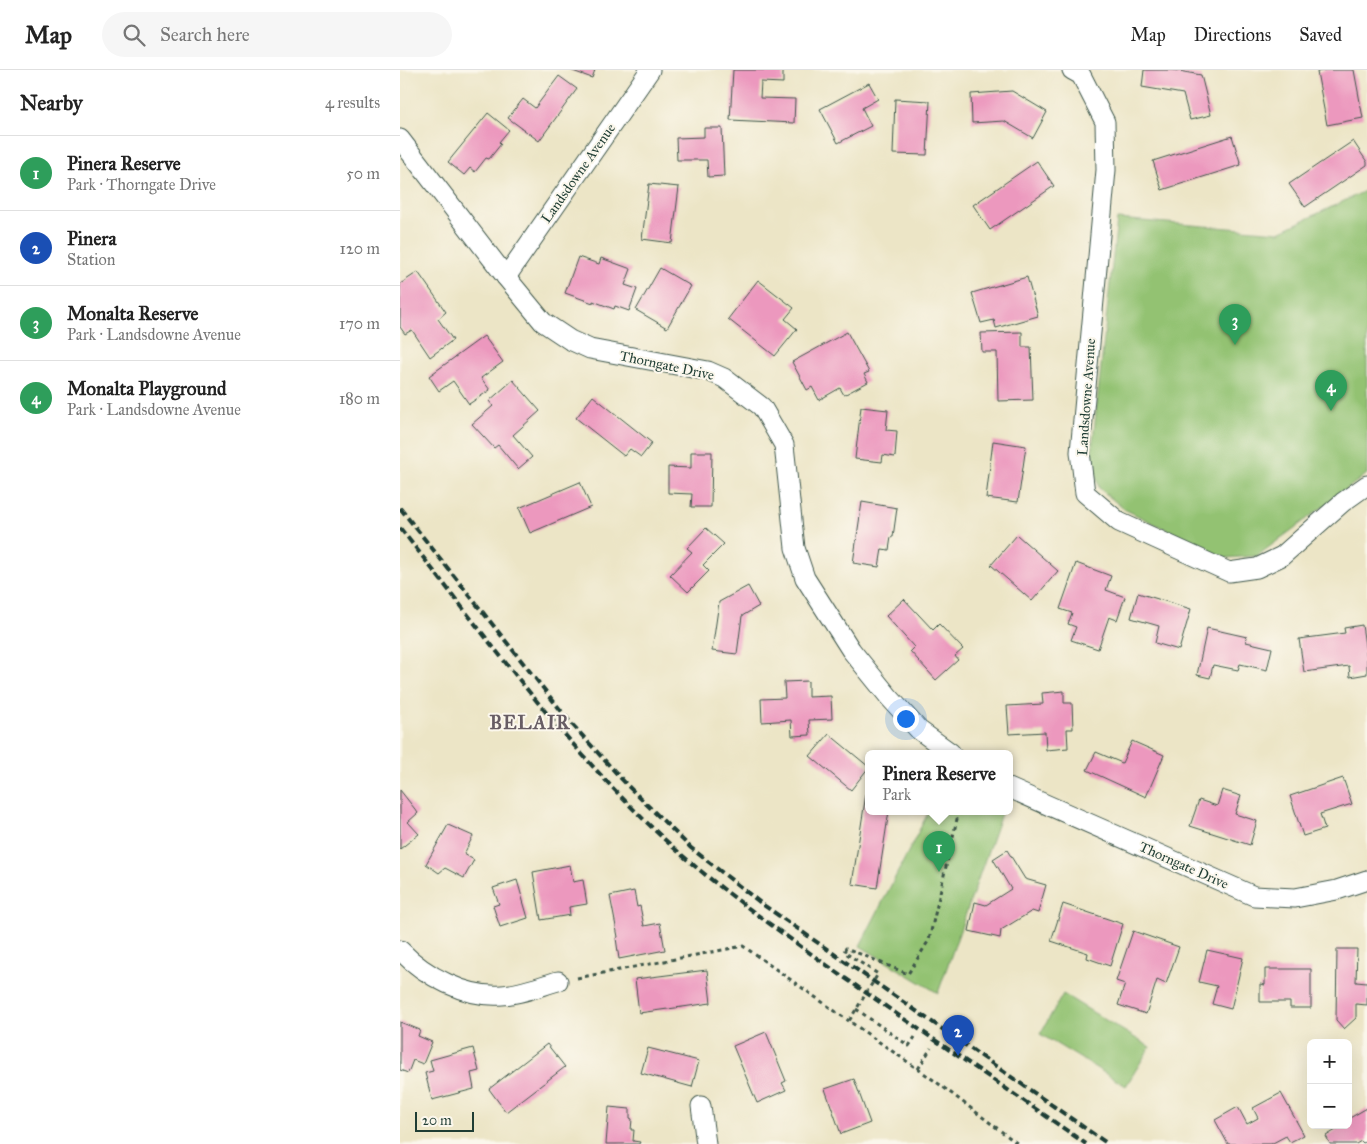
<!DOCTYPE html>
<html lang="en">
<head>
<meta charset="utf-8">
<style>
	:root { --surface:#fff; --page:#f6f6f6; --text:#222; --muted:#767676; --line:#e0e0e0; --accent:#db2777 }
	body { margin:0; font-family:"IM FELL Great Primer",serif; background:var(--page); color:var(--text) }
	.controls { position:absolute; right:15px; bottom:15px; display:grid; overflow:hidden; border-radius:8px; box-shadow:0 5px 20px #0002 }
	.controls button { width:45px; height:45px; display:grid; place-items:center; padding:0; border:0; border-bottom:1px solid var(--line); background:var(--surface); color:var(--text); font:25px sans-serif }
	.scale { position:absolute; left:15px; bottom:12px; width:59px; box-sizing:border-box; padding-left:5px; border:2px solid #1f3d34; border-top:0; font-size:14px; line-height:18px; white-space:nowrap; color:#1f3d34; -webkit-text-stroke:4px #fbf7ec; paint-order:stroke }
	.you { position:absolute; left:505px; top:648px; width:18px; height:18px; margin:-12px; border:4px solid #fff; border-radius:50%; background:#1a73e8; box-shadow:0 0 0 8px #1a73e833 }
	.badge { display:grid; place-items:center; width:32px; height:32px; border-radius:50%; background:var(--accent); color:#fff; font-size:16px; font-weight:700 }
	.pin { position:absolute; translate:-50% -41px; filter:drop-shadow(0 1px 2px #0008) }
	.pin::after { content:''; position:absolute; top:26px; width:18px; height:15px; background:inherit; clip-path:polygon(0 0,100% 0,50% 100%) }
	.popup { position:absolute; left:465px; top:680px; width:148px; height:65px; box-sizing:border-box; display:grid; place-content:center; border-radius:8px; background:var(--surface); filter:drop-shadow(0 1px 4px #0005); font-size:16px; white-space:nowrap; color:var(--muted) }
	.popup b { font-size:19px; color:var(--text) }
	.popup::after { content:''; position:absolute; left:50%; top:100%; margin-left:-10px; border:10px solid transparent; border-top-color:var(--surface) }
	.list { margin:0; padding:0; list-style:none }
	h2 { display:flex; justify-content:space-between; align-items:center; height:65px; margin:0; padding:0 20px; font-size:21px }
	h2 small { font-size:16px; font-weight:400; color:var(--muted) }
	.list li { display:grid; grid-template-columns:32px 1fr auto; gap:15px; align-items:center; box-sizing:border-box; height:75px; padding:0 20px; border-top:1px solid var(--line) }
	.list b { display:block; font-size:19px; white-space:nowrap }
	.list p { margin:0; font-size:16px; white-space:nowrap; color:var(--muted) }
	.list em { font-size:16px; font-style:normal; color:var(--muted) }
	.icon { flex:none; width:28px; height:28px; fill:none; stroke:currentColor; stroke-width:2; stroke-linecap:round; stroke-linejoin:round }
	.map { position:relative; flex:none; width:967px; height:1074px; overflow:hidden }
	header { display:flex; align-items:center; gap:30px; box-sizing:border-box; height:70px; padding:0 25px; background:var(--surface); border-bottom:1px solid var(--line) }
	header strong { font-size:24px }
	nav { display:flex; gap:28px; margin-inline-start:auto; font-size:18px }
	.search { width:350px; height:45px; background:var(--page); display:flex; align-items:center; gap:12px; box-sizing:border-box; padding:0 18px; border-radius:28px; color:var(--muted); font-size:19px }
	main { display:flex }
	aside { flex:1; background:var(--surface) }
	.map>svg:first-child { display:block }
	.park { fill:#93c272; stroke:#598053 }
	.building { fill:#ec98be }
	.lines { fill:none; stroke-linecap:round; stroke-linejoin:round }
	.minor-casing { stroke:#3e564a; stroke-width:21 }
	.path { stroke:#3e564a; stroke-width:3; stroke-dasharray:4 4; stroke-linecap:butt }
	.minor { stroke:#fff; stroke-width:19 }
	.rail { stroke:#1f3d34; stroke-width:4; stroke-dasharray:8 4; stroke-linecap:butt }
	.labels { text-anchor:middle; stroke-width:4; stroke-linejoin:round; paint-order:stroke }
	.street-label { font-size:14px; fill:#1f3d34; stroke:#fbf7ec }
	.district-label { font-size:19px; font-weight:bold; letter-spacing:1px; fill:#675d64; stroke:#fbf7ec }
</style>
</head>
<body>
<header>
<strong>Map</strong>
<div class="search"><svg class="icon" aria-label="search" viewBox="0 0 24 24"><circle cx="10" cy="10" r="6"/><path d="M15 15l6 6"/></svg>Search here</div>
<nav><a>Map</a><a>Directions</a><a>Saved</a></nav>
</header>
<main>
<aside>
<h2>Nearby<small>4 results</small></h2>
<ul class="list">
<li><span class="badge" style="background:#2e9e5b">1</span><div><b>Pinera Reserve</b><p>Park · Thorngate Drive</p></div><em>50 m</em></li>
<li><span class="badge" style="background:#1a4fb4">2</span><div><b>Pinera</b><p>Station</p></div><em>120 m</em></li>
<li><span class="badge" style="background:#2e9e5b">3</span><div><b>Monalta Reserve</b><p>Park · Landsdowne Avenue</p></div><em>170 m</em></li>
<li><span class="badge" style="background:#2e9e5b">4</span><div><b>Monalta Playground</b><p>Park · Landsdowne Avenue</p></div><em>180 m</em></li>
</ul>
</aside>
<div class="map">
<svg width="967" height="1074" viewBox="0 0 967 1074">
	<rect width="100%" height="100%" fill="#fbf7ec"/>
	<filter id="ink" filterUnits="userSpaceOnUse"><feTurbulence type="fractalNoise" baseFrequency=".02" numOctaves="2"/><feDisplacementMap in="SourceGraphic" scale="10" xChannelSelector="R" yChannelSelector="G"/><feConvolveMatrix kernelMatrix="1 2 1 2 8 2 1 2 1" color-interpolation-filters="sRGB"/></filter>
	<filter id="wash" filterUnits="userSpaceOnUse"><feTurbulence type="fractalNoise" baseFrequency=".0096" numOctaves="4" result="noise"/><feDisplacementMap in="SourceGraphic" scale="20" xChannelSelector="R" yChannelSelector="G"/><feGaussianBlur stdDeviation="1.12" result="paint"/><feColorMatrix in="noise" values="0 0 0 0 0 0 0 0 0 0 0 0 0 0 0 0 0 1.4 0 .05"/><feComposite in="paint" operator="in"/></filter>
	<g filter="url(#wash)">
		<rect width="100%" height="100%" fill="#ece5c6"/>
		<g class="park">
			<path d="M967 120V404L857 486 825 488 724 439 699 418 691 389 717 149 879 162Z"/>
			<path d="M529 741H602L538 923 460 876Z"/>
			<path d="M663 924 750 977 726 1016 640 964Z"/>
		</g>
		<g id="blocks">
			<g class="building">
				<path d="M170 0H195L192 8Z"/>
				<path d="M333 0H383V13L361 12 360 28 395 29 394 53 330 50Z"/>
				<path d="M744 0H773L801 5 811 45 790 50 783 24 742 17Z"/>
				<path d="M926 0H954L963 48 927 55 917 2Z"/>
				<path d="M159 6 177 19 139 71 108 48 123 29 135 38Z"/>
				<path d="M469 13 478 29 462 38 471 56 438 73 420 39Z"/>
				<path d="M612 21 647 42 633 68 604 51 572 53 571 24Z"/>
				<path d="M495 29 530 31 527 85 493 84Z"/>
				<path d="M88 43 109 60 99 72 101 74 89 89 86 88 75 102 70 98 64 105 48 92Z"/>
				<path d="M304 58H322L324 106 308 107 307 90H277L276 68 304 67Z"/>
				<path d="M832 66 841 95 762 120 753 91Z"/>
				<path d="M953 71 967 92V95L905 137 889 114Z"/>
				<path d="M637 91 654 116 590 160 573 135Z"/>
				<path d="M249 114 279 117 272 173 242 169Z"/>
				<path d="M178 187 199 194 201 188 231 199 225 215 237 219 229 241 215 236 214 239 193 231V233L165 223Z"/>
				<path d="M260 198 291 216 267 258 236 240Z"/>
				<path d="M18 202 46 242 38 249 53 270 30 287 12 260 5 264 0 257V214Z"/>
				<path d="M627 207 638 246 596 258 594 250 581 253 572 223Z"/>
				<path d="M358 210 394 238 385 249 397 259 375 286 328 249Z"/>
				<path d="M447 262 469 302 464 304 468 312 444 325 440 318 419 330 412 317 407 320 392 292Z"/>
				<path d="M622 262V277H631L633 330 598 331 597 282H582L581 263Z"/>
				<path d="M84 266 103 292 81 308 90 320 69 334 53 311 39 321 29 306Z"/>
				<path d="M113 310 140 341 113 365 132 387 118 399 98 375 94 378 72 354 93 336 89 331Z"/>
				<path d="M193 326 252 373 241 387 230 379 224 386 176 348Z"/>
				<path d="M461 337 488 340 486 360 497 361 495 387 483 385 482 392 455 389Z"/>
				<path d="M593 371 626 376 618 432 586 428Z"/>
				<path d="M291 382H312L311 437H291L292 424 268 423V397L291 398Z"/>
				<path d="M180 412 191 437 130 463 119 438Z"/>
				<path d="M462 432 497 438 493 467H491L489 480 482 479 479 497 453 493Z"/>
				<path d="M306 458 324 474 303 495 309 501 288 522 270 505 292 482 287 478Z"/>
				<path d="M617 465 658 501 632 531 591 495Z"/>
				<path d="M676 493 711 506 706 520 725 527 717 550 709 547 698 579 671 570 676 557 668 554 672 543 660 539Z"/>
				<path d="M348 516 359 536 342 546 337 584 312 581 319 532Z"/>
				<path d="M738 523 791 539 779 580 755 573 759 556 731 548Z"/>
				<path d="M504 529 533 560 539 554 563 579 555 586 558 590 536 610 510 581 514 577 486 546Z"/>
				<path d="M962 555 967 589V604L950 607 949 596 904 602 899 569 945 563 944 558Z"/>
				<path d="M807 558 847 567 846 572 872 578 867 600 840 594 838 600 813 595 810 608 797 605Z"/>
				<path d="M408 611V627L431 626 432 649 409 650 410 665 392 666 391 650 362 652 361 629 385 628 384 612Z"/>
				<path d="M664 621V633H672L673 659H667L668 678 646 680 645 662 609 664 607 636 643 634 642 623Z"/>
				<path d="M429 664 469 697 451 720 410 686Z"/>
				<path d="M732 671 764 685 746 727 687 700 696 682 722 693Z"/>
				<path d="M943 708 952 734 920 744 925 759 903 766 890 726Z"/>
				<path d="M0 720 18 743 8 752 19 764 0 779Z"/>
				<path d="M822 720 841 726 835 744 857 751 850 775 790 756 799 730 817 736Z"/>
				<path d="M466 724 469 725V741H489L477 818 452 814Z"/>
				<path d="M48 755 73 766 64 784 74 790 64 808 45 798 39 803 26 794Z"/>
				<path d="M607 780 625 809 646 815 638 843 632 841 601 860 600 868 569 861 575 832 586 835 611 819 593 789Z"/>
				<path d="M170 795 173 812 183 810 187 834 169 837 170 845 141 850 133 802Z"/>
				<path d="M117 810 128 848 100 857 93 836 99 834 93 818Z"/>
				<path d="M234 821 237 837 240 836 244 856 260 853 265 880 219 889 216 868 218 867 210 826Z"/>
				<path d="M663 834 723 854 710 896 687 888 688 883 651 871Z"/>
				<path d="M733 861 779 877 766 914 757 910 746 944 718 935 725 914 716 911Z"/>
				<path d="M937 879H957L956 912 967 913V935L956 934V948L944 959 936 950Z"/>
				<path d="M807 880 843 888 831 939 812 934 817 916 799 912Z"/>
				<path d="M865 899H911V938H890V932H860V914L865 915Z"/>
				<path d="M307 900 311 933 239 943 235 909Z"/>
				<path d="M0 952 20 960 18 966 32 972 23 994 13 990 8 1003 0 1000Z"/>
				<path d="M366 962 386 1011 382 1013 386 1020 357 1033 333 976Z"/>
				<path d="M147 974 165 997 106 1042 89 1019Z"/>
				<path d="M73 978 79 1001 71 1003 74 1019 32 1030 25 1003 33 1001 30 990Z"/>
				<path d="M248 978 299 991 292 1017 241 1003Z"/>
				<path d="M454 1009 470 1053 441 1064 425 1019Z"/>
				<path d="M881 1023 904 1065 890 1072 886 1066 871 1074H828L815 1050 838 1037 847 1054 858 1048 853 1038Z"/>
				<path d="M209 1037 230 1039V1048L232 1049 231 1060H234L233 1071 240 1072 239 1074H206Z"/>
				<path d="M967 1038V1071L963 1073 961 1071 956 1074H930L926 1066 944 1055H948V1049Z"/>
			</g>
		</g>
	</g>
	<g filter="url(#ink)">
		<use href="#blocks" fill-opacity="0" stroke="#3e564a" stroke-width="1"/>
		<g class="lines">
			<g class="minor-casing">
				<g id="minor">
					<path d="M672 0 681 5 705 52 706 100 680 382 685 423 719 452 829 502 857 498 882 486 943 432 967 415"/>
					<path d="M0 69 106 207 143 252 170 270 190 279 308 301 324 308 362 337 384 375 395 478 405 508 451 580 489 627 519 660 551 683"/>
					<path d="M106 207 250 0"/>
					<path d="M609 718 854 826 895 828 937 820 967 810"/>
					<path d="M0 880C25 906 66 928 102 925 121 924 140 916 158 911"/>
					<path d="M301 1036 306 1074"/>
				</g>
			</g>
			<g class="path">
				<path d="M561 741 557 749 529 870 508 904 446 878 444 882 478 904 449 951 535 1011 618 1074"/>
				<path d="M177 908 343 876 449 951"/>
				<path d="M456 939 509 976 515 967"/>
				<path d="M518 999 531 978"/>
			</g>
			<use href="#minor" class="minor"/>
			<g class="rail">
				<path d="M0 438 170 652 228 716 291 778 362 834 708 1074"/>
				<path d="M0 458C90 571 175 691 283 786 327 824 374 857 421 891 508 953 598 1012 686 1074"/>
			</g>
		</g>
	</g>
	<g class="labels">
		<g class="street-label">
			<text transform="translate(178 103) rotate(-55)" y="5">Landsdowne Avenue</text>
			<text transform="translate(267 295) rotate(12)" y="5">Thorngate Drive</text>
			<text transform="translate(686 327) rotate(-86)" y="5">Landsdowne Avenue</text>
			<text transform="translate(784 795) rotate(24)" y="5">Thorngate Drive</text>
		</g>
		<g class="district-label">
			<text x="130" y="659">BELAIR</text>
		</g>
	</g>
</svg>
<div class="controls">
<button>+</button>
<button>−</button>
</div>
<div class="scale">20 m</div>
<div class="you"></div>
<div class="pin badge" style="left:539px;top:802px;background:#2e9e5b">1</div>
<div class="popup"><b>Pinera Reserve</b>Park</div>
<div class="pin badge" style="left:558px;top:986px;background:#1a4fb4">2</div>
<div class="pin badge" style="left:835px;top:275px;background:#2e9e5b">3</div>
<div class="pin badge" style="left:931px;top:341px;background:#2e9e5b">4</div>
</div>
</main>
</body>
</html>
